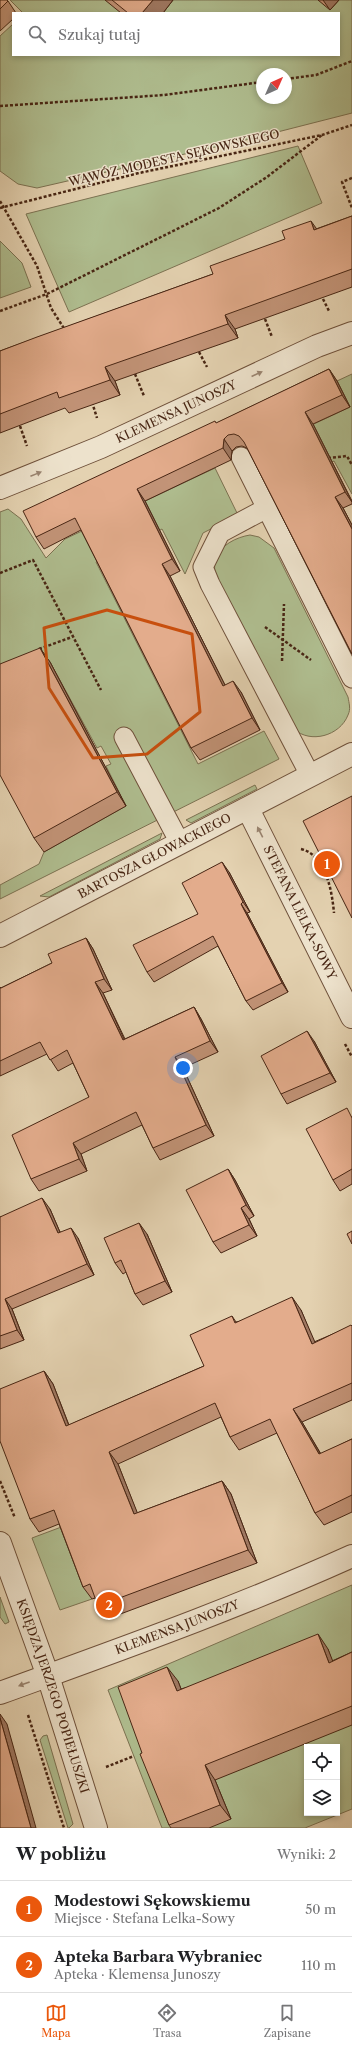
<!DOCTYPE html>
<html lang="pl">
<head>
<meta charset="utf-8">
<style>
	:root { --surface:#fff; --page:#f6f6f6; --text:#202124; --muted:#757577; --line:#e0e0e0; --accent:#ea580c }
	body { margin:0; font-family:"Libre Caslon Text",serif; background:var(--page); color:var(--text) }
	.controls { position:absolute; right:12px; bottom:12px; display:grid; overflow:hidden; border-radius:0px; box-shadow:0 2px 6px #0003 }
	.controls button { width:36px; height:36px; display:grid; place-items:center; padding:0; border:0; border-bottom:1px solid var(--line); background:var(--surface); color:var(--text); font:20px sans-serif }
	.compass { position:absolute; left:256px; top:68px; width:36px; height:36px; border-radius:50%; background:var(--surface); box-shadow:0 2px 6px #0003; rotate:45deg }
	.you { position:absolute; left:183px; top:1068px; width:14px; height:14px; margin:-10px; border:3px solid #fff; border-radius:50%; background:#1a73e8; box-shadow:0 0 0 6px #1a73e833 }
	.badge { display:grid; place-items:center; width:26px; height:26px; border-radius:50%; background:var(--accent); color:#fff; font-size:13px; font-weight:700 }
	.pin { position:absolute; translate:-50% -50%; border:2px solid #fff; box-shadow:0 1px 4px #0006 }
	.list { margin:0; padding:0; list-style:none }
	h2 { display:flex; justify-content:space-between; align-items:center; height:52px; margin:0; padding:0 16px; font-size:17px }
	h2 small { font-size:13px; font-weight:400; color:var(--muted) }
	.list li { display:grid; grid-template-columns:26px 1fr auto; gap:12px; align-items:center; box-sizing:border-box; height:56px; padding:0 16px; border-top:1px solid var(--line) }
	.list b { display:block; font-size:15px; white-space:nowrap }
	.list p { margin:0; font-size:13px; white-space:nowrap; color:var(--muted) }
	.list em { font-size:13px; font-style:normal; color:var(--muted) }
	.icon { flex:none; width:22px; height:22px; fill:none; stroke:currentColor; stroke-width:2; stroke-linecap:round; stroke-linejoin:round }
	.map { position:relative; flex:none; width:352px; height:1828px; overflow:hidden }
	.search { position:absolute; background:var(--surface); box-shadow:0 2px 6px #0003; left:12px; right:12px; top:12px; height:44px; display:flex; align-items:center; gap:10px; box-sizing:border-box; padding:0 14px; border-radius:0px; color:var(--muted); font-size:15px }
	.sheet { height:164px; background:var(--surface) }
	nav { display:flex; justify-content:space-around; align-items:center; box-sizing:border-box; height:56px; border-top:1px solid var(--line); background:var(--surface); font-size:11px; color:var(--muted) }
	nav a { display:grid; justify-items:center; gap:2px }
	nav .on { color:var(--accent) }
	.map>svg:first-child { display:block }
	.green { fill:#afbd8f; stroke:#7c7252; fill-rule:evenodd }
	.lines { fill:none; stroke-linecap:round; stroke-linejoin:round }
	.service-casing { stroke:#6f513b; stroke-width:21 }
	.minor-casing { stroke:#6f513b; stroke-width:24 }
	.path { stroke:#482614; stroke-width:2.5; stroke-dasharray:3 2; stroke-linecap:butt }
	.service { stroke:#ede2cc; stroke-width:19 }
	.minor { stroke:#ede2cc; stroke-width:22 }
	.wall { fill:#c39478; stroke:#482614 }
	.shaded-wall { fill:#9f7862; stroke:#482614 }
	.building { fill:#e3ac8c; stroke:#482614 }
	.oneway { fill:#9a8470 }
	.marked { fill:none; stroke:#c84f0e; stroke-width:3; stroke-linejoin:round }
	.labels { text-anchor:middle; stroke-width:3; stroke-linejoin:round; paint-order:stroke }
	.street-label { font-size:12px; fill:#482614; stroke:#ede2cc }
</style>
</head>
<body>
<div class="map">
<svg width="352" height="1828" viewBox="0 0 352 1828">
	<rect width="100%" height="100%" fill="#e4d2b1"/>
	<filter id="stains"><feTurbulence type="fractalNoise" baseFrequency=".005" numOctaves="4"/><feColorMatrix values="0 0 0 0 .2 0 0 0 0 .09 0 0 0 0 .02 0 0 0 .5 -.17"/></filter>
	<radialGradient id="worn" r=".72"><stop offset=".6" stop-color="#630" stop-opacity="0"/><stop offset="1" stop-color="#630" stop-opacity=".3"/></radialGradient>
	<g class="green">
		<path d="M10 0H352V113L250 139 37 188 18 184 0 171V36L13 24V55H339V13H23ZM262 74H286V98H262Z"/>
		<path d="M298 146 322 203 69 312 26 214Z"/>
		<path d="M0 241 22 263 31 287 0 298Z"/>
		<path d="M352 374V494L334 461 283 486 263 448 350 407 337 381Z"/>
		<path d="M215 468 238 515 203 533 185 574 162 529 96 562 198 764 264 731 279 759 0 899V885L39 864 44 852 126 806 106 766 111 764 101 746 97 748 50 662 0 680V512L8 509 21 519 46 558 65 539Z"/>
		<path d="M250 535 259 537 274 548 348 697C349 703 351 709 348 715 340 736 310 744 294 729L215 577C215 572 214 566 215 561 219 545 237 537 250 535Z"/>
		<path d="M255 785 257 789 191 823 186 820Z"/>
		<path d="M162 833 160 839 49 897 40 896Z"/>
		<path d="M64 1526 92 1599 60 1610 32 1538Z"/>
		<path d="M352 1585V1809L305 1828H162L108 1690ZM307 1747H337V1813H307Z"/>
		<path d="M0 1597 9 1622 5 1624 0 1617Z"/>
		<path d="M47 1735 73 1824 69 1828H68L40 1740 43 1736Z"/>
	</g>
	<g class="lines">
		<g class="service-casing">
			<g id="service">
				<path d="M241 457 352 678"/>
				<path d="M267 508 220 533 203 567 210 584 310 775"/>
				<path d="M124 737 180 843"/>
			</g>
		</g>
		<g class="minor-casing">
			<g id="minor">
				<path id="s1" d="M0 488 101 447 317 346 352 333"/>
				<path id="s2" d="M248 809 352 1017"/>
				<path id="s3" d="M0 936 352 754"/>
				<path id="s4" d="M0 1543 48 1676 96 1828"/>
				<path id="s5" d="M0 1693C118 1650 237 1608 352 1556"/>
			</g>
		</g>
		<g class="path">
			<path d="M286 79 316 75 352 61"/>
			<path d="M0 106 164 95 262 82"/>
			<path d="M352 178 342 182 352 208"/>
			<path d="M0 201 37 266 51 308 65 330"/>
			<path d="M0 208 139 173 322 135 352 125"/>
			<path d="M323 299 329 311"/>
			<path d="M0 311 47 294 219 208 267 177 322 135"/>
			<path d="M265 319 272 337"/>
			<path d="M199 352 207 367"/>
			<path d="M135 374 144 396"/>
			<path d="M92 402 97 418"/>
			<path d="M20 426 27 446"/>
			<path d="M328 458 347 456 352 465"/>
			<path d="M0 573 33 560 101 690"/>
			<path d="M265 627 311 660"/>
			<path d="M39 649 72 637"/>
			<path d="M282 661 284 604"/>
			<path d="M301 849C326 855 332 891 334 913"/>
			<path d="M345 1044 352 1057"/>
			<path d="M0 1481 15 1518"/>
			<path d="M28 1715 64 1828"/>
			<path d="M106 1767 134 1756"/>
		</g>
		<use href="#service" class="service"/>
		<use href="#minor" class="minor"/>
	</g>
	<g class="wall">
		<path d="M0 0 8 1 16 13H13V19L0 31Z"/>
		<path d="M105 0H173L163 13H121Z"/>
		<path d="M318 0H339L330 10Z"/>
		<path d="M352 216V287L235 329 238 338 115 381 120 395 69 413 65 408 0 433V351L213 274 316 229Z"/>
		<path d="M329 369 337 381 350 407 313 424 352 501V504L343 508 352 525V654L247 448 242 446 236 447 232 451 231 460 145 501 180 571 170 576 225 685 241 692 260 730 200 760 191 748 81 530 44 549 36 537 217 423Z"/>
		<path d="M40 648 50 662 126 806 44 852 34 838Z"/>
		<path d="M229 872 250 912 247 913 288 992 253 1010 246 1001 218 946 154 982 147 972 198 914Z"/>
		<path d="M86 938 93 949 112 990 103 993 125 1039 194 1007 201 1019 218 1052 183 1068 214 1136 160 1160 153 1148 142 1125 81 1154 87 1171 39 1191 31 1179 89 1097 73 1063 58 1071 47 1054 0 1076V987L1 988 52 963Z"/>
		<path d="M314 1041 336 1082 287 1104 281 1094Z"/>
		<path d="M352 1116V1184L340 1191 333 1180Z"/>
		<path d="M228 1169 235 1180 254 1216 249 1219 257 1236 221 1253 213 1242Z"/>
		<path d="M50 1209 60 1232 78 1238 94 1275 12 1309 24 1340 0 1349V1217Z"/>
		<path d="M147 1234 172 1292 143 1305 135 1294 126 1272 123 1274 115 1263Z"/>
		<path d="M301 1310 314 1342 352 1326V1400L302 1422 321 1454 352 1439V1512L324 1525 315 1513 277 1433 239 1450 230 1437 221 1417 118 1464 137 1513 222 1481 231 1494 257 1563 107 1619 98 1606 95 1598 92 1599 83 1587 59 1524 39 1532 30 1519 44 1371 53 1384 69 1425 204 1366 232 1316 236 1322Z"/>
		<path d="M328 1649 332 1661 352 1652V1725L215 1780 231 1819 209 1828H171L169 1825 142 1753 178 1681 181 1689Z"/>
	</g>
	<g class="shaded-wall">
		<path d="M153 0H173L163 13H142Z"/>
		<path d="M323 0H339L330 10Z"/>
		<path d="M311 221 321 235 314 230Z"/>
		<path d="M225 315 235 329 238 338 228 324Z"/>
		<path d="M105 367 115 381 120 395 110 380Z"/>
		<path d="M329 369 337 381 350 407 342 395Z"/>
		<path d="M305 412 313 424 352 502 345 492Z"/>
		<path d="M224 439 232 451 231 460 223 448Z"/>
		<path d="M137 489 145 501 180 571 172 559Z"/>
		<path d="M335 497 343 508 352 525V529Z"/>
		<path d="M162 564 170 576 231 697 223 686Z"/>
		<path d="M40 648 50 662 126 806 117 792Z"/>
		<path d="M233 681 241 692 260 730 252 718Z"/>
		<path d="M222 862 229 872 250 912 243 902Z"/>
		<path d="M241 904 247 913 288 992 282 983Z"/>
		<path d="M86 938 93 949 112 990 104 979Z"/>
		<path d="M95 982 103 993 130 1052 123 1040Z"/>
		<path d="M194 1007 201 1019 218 1052 210 1041Z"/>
		<path d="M307 1031 314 1041 336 1082 330 1073Z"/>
		<path d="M175 1057 183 1068 214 1136 206 1125Z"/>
		<path d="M73 1143 81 1154 87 1171 79 1159Z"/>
		<path d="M228 1169 235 1180 254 1216 246 1205Z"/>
		<path d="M42 1198 50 1209 65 1244 58 1233Z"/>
		<path d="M241 1208 249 1219 257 1236 249 1225Z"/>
		<path d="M139 1223 147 1234 172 1292 165 1281Z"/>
		<path d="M71 1228 78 1238 94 1275 87 1264Z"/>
		<path d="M292 1297 301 1310 321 1356 312 1344Z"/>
		<path d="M5 1299 12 1309 24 1340 17 1330Z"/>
		<path d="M44 1371 53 1384 74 1439 66 1426Z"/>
		<path d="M293 1409 302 1422 328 1467 319 1454Z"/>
		<path d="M109 1452 118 1464 143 1527 134 1514Z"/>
		<path d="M222 1481 231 1494 257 1563 248 1550Z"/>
		<path d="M318 1634 328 1649 339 1677 329 1663Z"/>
		<path d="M167 1667 178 1681 187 1705 177 1691Z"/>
		<path d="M0 1714 7 1724 36 1828H31L0 1718Z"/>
		<path d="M205 1765 215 1780 231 1819 220 1805Z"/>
	</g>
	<g class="building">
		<path d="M0 0H7L8 1 0 9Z"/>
		<path d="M112 0H153L142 13H128Z"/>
		<path d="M352 216V269L225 315 228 324 105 367 110 380 59 398 57 392 0 414V351L37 337 213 274 210 266 285 239 282 231 311 221 314 230Z"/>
		<path d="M329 369 342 395 305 412 345 492 335 497 352 529V654L244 442 239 436 234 434 228 435 224 439 223 448 137 489 172 559 162 564 223 686 233 681 252 718 191 748 75 518 36 537 23 511 215 421 216 423Z"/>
		<path d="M40 648 117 792 34 838 0 775V664Z"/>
		<path d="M352 796V918L303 821Z"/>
		<path d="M222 862 243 902 241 904 282 983 246 1001 213 936 147 972 133 945 198 914 182 883Z"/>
		<path d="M86 938 104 979 95 982 123 1040 194 1007 210 1041 175 1057 206 1125 153 1148 136 1112 73 1143 79 1159 31 1179 12 1135 89 1097 67 1050 50 1060 40 1042 0 1061V988H1L52 963 48 954Z"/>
		<path d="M307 1031 330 1073 281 1094 261 1056Z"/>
		<path d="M347 1108 352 1118V1169L333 1180 306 1129Z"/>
		<path d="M228 1169 246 1205 241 1208 249 1225 213 1242 186 1190Z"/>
		<path d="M42 1198 58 1233 71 1228 87 1264 5 1299 17 1330 0 1336V1217Z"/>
		<path d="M139 1223 165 1281 135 1294 121 1260 115 1263 104 1238Z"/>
		<path d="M352 1231V1244L347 1234Z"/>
		<path d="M292 1297 312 1344 351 1325 352 1326V1383L293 1409 319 1454 352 1439V1495L315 1513 270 1419 230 1437 215 1403 109 1452 134 1514 222 1481 248 1550 98 1606 90 1584 83 1587 54 1510 30 1519 0 1441V1389L44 1371 66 1426 204 1366 190 1335 232 1316 235 1323Z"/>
		<path d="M318 1634 329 1663 352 1652V1706L205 1765 220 1805 169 1825 140 1754 142 1753 118 1687 167 1667 177 1691Z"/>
		<path d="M0 1718 31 1828H0Z"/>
	</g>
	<defs><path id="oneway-solid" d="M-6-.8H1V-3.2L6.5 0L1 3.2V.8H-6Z"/></defs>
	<g class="oneway">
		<use href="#oneway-solid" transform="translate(257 374) rotate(-25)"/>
		<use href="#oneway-solid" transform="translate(36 474) rotate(-22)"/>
		<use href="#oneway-solid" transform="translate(260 832) rotate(-117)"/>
		<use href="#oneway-solid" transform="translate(24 1684) rotate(160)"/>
	</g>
	<path class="marked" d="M107 610 192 634 200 712 147 754 93 758 49 688 44 628Z"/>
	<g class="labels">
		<g class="street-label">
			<text transform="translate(174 158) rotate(-13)" y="4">WĄWÓZ MODESTA SĘKOWSKIEGO</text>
			<text dy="4" stroke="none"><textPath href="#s1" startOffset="192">KLEMENSA JUNOSZY</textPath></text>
			<text dy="4" stroke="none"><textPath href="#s3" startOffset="174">BARTOSZA GŁOWACKIEGO</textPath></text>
			<text dy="4" stroke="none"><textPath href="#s2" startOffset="116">STEFANA LELKA-SOWY</textPath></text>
			<text dy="4" stroke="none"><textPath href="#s5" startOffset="189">KLEMENSA JUNOSZY</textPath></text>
			<text dy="4" stroke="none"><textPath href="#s4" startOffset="162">KSIĘDZA JERZEGO POPIEŁUSZKI</textPath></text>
		</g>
	</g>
	<rect width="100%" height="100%" filter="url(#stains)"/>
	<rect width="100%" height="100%" fill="url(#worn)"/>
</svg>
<div class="controls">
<button><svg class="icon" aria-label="locate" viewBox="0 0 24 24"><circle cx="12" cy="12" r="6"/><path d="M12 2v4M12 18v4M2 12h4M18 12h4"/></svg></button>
<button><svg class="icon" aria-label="layers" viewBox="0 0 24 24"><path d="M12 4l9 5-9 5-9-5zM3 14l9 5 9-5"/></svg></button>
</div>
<svg class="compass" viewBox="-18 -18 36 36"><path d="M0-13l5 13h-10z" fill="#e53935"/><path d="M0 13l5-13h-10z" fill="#757577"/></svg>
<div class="you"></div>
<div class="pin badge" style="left:327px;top:864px">1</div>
<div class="pin badge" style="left:109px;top:1605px">2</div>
<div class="search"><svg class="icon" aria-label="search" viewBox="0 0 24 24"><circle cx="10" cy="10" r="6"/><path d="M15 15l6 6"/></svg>Szukaj tutaj</div>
</div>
<section class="sheet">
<h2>W pobliżu<small>Wyniki: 2</small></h2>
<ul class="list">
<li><span class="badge">1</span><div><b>Modestowi Sękowskiemu</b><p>Miejsce · Stefana Lelka-Sowy</p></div><em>50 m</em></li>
<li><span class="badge">2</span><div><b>Apteka Barbara Wybraniec</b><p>Apteka · Klemensa Junoszy</p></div><em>110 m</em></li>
</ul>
</section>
<nav>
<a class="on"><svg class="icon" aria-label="map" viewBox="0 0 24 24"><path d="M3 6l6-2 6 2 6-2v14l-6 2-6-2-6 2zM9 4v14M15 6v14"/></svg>Mapa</a>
<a><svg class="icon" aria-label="directions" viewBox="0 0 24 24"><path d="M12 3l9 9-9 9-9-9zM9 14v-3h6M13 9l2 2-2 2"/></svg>Trasa</a>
<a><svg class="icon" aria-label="saved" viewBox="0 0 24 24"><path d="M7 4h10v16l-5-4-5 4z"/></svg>Zapisane</a>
</nav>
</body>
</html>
